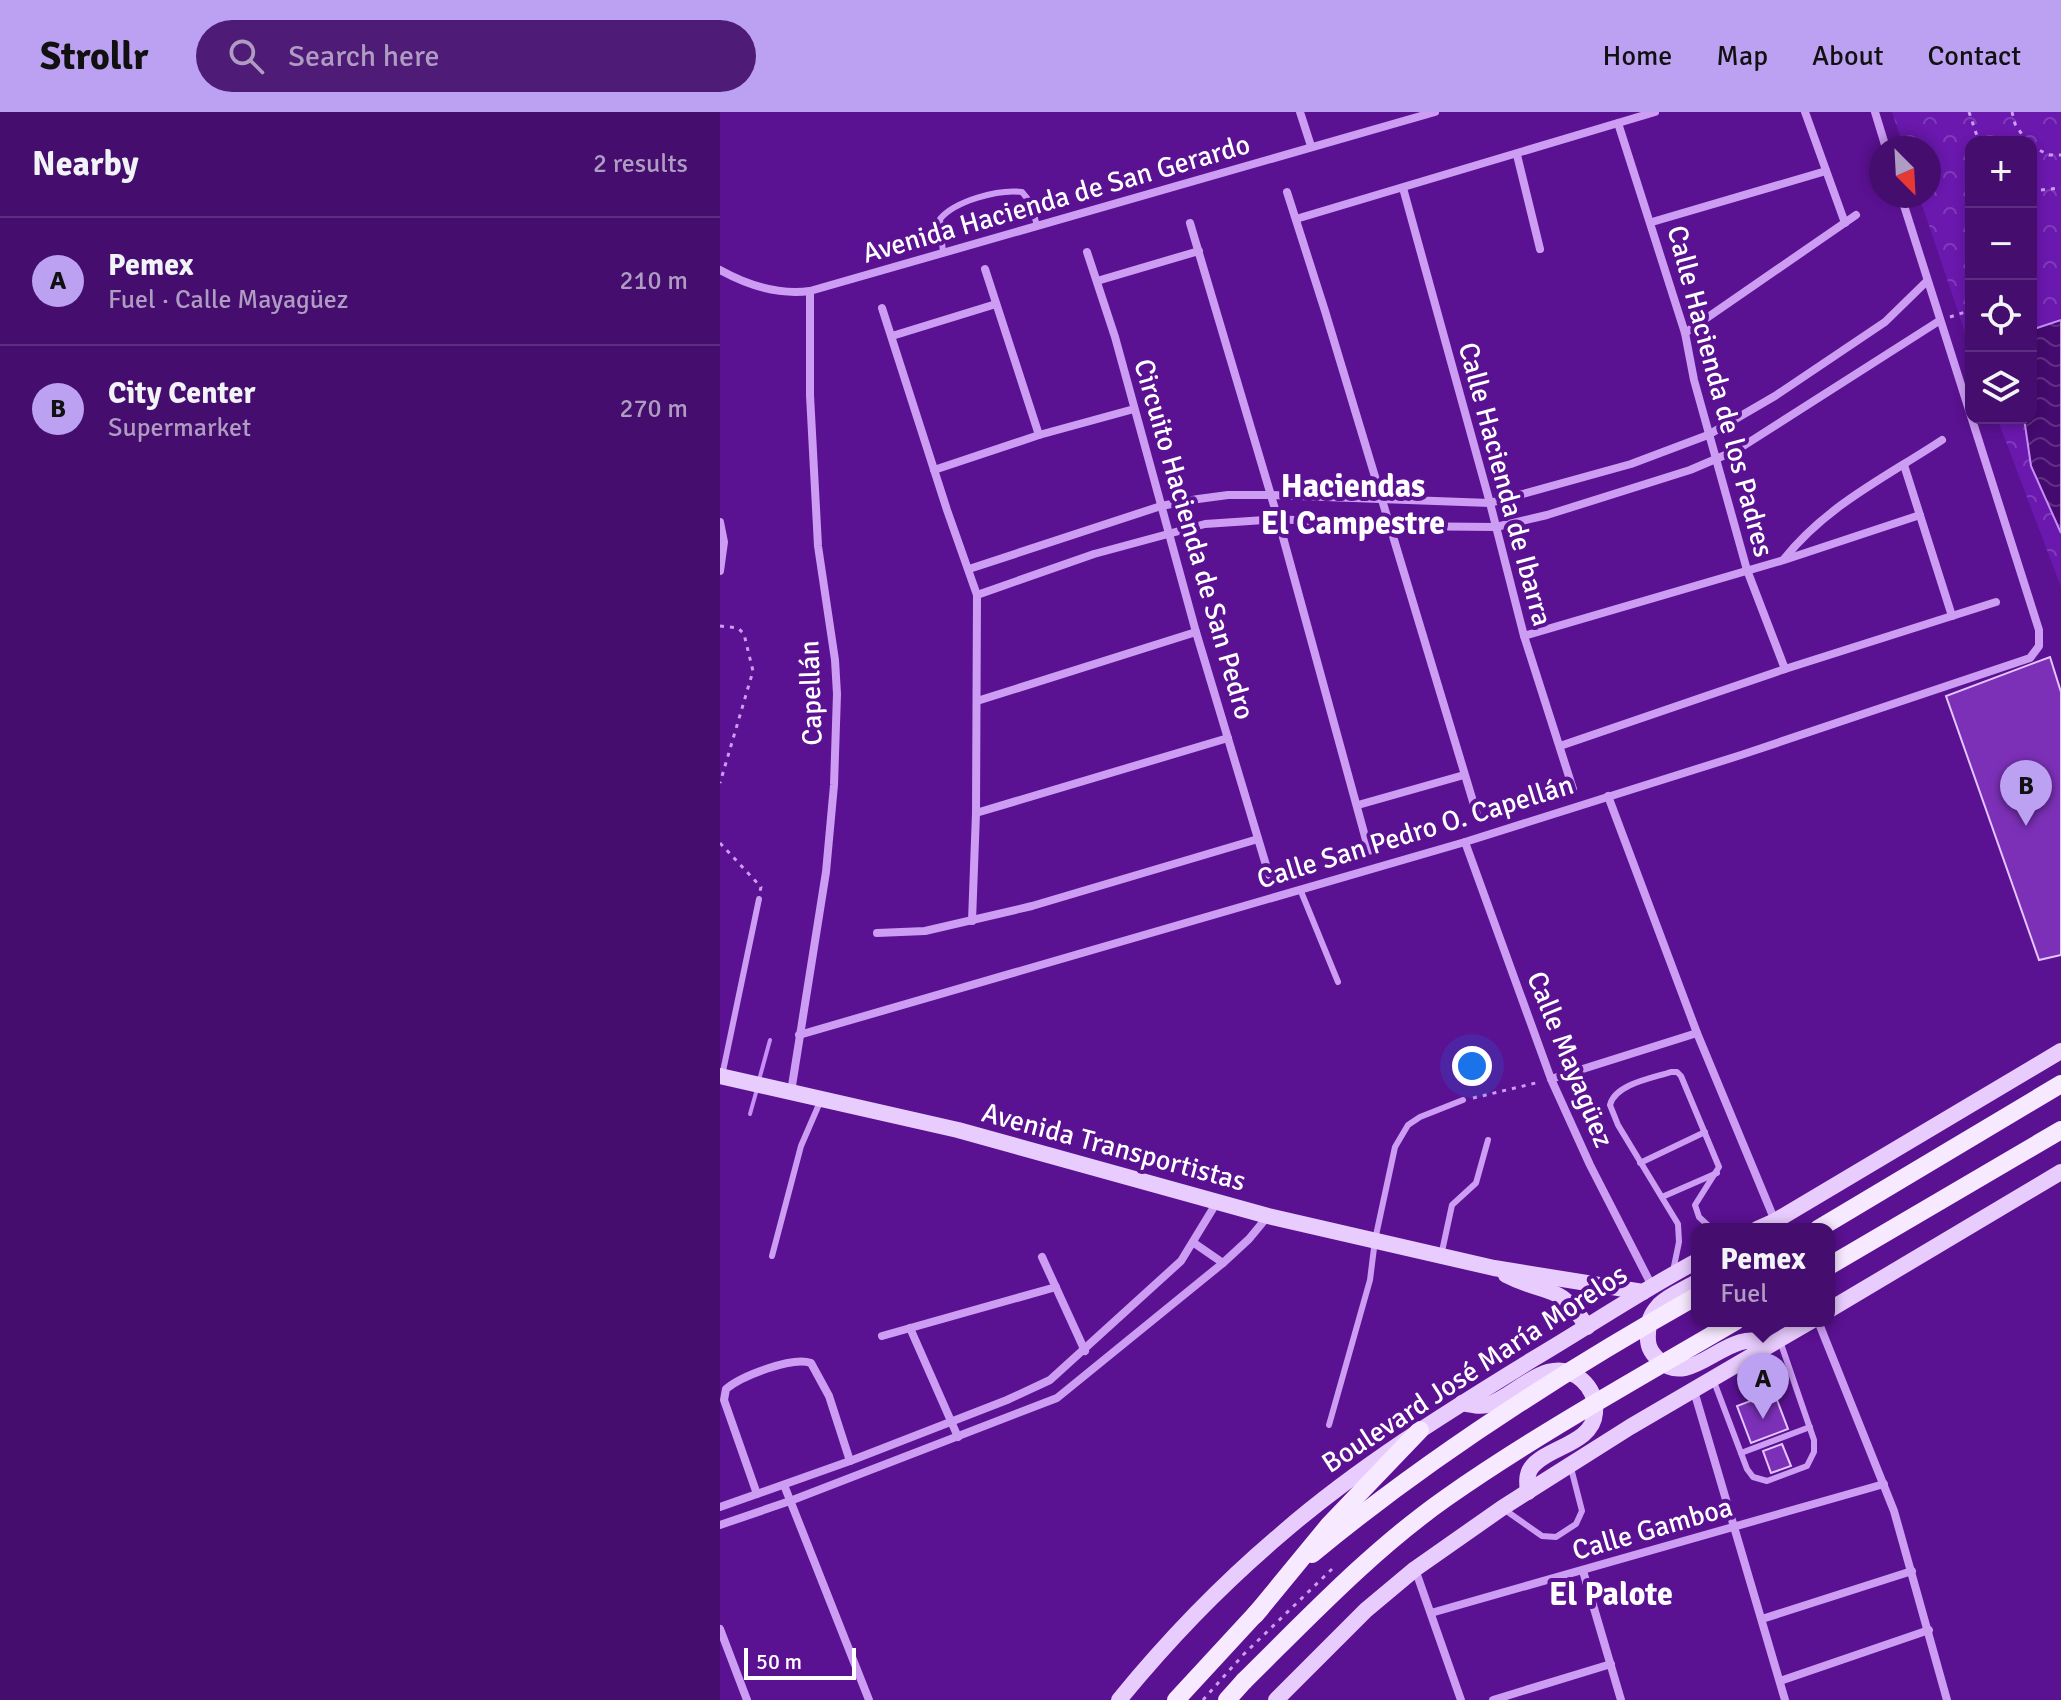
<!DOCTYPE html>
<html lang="en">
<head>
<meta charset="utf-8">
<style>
	:root { --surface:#440d6e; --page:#4e1b76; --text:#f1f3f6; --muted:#af9cc2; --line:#5c2d81; --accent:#bca0f2 }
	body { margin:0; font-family:Signika,sans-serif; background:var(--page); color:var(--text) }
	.controls { position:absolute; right:24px; top:24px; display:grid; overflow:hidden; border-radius:16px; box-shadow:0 4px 12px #0003 }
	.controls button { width:72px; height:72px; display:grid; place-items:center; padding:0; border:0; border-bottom:2px solid var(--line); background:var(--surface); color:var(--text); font:40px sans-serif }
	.compass { position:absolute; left:1149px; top:24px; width:72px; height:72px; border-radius:50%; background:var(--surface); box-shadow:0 4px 12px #0003; rotate:156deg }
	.scale { position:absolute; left:24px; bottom:20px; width:112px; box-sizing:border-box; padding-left:8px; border:4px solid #fff; border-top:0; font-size:22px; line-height:28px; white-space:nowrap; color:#fff; -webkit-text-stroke:6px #5a1192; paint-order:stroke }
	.you { position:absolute; left:752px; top:954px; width:28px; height:28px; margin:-20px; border:6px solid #fff; border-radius:50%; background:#1a73e8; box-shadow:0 0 0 12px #1a73e833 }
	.badge { display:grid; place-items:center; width:52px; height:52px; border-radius:50%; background:var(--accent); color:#111; font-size:26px; font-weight:700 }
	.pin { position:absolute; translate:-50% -66px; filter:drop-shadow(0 2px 4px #0008) }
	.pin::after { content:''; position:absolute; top:42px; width:28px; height:24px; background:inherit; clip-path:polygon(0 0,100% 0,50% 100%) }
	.popup { position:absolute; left:971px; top:1111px; width:144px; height:104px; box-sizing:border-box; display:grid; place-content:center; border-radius:16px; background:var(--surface); filter:drop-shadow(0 2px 6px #0005); font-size:26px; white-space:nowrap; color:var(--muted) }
	.popup b { font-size:30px; color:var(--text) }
	.popup::after { content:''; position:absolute; left:50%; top:100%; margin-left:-16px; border:16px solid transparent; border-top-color:var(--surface) }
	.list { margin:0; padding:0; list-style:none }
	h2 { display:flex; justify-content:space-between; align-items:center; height:104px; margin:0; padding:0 32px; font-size:34px }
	h2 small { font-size:26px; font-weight:400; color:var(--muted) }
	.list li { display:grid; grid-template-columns:52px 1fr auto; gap:24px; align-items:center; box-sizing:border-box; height:128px; padding:0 32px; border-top:2px solid var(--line) }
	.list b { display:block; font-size:30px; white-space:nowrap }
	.list p { margin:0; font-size:26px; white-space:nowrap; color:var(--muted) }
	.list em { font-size:26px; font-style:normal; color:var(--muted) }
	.icon { flex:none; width:44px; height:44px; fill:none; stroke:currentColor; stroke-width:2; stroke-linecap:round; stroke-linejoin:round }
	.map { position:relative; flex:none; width:1341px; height:1588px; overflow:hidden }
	header { display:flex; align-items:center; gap:48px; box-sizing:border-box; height:112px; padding:0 40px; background:var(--accent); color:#111 }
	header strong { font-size:38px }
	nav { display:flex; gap:44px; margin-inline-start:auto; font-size:28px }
	.search { width:560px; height:72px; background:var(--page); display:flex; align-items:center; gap:20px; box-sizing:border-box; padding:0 28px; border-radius:44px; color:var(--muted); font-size:30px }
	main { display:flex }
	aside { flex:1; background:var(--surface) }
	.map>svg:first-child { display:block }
	.forest { fill:url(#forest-crowns) }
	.water { fill:url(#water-waves); stroke:#c78ef7; stroke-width:2 }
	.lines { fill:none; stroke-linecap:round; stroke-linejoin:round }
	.stream { stroke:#c78ef7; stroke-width:4 }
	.building { fill:#7c30b8; stroke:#e4c5fd; stroke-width:2 }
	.path { stroke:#cc9df3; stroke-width:3; stroke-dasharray:4 6; stroke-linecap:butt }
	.lane { stroke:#cc9df3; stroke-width:6 }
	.street { stroke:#cc9df3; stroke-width:8 }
	.secondary { stroke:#e8ccfd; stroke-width:16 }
	.primary { stroke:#f7e9ff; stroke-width:18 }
	.primary-bridge { stroke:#f7e9ff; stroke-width:18 }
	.labels { text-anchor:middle; stroke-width:8; stroke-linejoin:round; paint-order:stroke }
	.street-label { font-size:28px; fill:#fff; stroke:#5a1192 }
	.quarter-label { font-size:32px; font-weight:bold; fill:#fff; stroke:#5a1192 }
</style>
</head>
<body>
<header>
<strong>Strollr</strong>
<div class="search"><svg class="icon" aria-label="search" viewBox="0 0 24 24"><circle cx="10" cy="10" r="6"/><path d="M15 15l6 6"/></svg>Search here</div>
<nav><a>Home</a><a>Map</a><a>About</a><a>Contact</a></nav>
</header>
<main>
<aside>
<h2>Nearby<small>2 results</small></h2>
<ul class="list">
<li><span class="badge">A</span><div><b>Pemex</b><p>Fuel · Calle Mayagüez</p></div><em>210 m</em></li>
<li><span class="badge">B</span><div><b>City Center</b><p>Supermarket</p></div><em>270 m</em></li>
</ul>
</aside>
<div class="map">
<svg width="1341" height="1588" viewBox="0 0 1341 1588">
	<defs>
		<pattern id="forest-crowns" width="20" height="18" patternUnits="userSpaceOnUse" patternTransform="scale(2)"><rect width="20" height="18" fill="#6a18ad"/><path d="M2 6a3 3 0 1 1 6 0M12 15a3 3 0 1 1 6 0" fill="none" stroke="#803bb9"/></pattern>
		<pattern id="water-waves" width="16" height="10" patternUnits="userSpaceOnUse" patternTransform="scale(2)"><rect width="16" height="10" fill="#440a6e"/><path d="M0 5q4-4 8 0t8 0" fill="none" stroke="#602f84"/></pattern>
	</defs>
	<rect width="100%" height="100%" fill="#5a1192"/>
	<path class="forest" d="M1172 0H1341V475L1277 306H1311V30H1251V238L1199 84H1209V36H1184Z"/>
	<path class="water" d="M1341 208V421L1311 354 1304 306H1311V218Z"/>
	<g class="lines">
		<g class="stream">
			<path d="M39 968 50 928"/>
			<path d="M30 1002 37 977"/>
		</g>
	</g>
	<g class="building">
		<path d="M1330 545 1341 580V843L1319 848 1226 584Z"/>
		<path d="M1054 1280 1068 1317 1031 1331 1017 1294Z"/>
		<path d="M1062 1332 1071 1354 1051 1361 1043 1339Z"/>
	</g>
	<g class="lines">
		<g class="path">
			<path d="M1249 0 1259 30"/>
			<path d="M1292 0 1295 12 1307 30"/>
			<path d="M1311 34 1329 43H1341"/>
			<path d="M1311 79 1341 76"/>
			<path d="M1230 205 1251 198"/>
			<path d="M0 514 18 516 24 522 33 559 0 671"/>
			<path d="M0 731 41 775 40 779"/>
			<path d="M753 986 820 970"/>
			<path d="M483 1588 523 1543 612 1457"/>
		</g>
		<g class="lane">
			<path d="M223 141 220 107C235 89 278 77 302 80L311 91 317 114"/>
			<path d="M580 777 618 870"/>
			<path d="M2 964 39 787"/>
			<path d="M920 1051 985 1020"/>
			<path d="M942 1085 997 1061"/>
			<path d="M52 1144 81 1034 100 990"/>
			<path d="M721 1144 732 1093 756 1071 768 1028"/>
			<path d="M953 1159 959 1130 958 1112 898 1013 890 993C895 972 933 966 951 960H957L961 964 999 1055 975 1093 979 1105 992 1117"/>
			<path d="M993 1267 1027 1357 1033 1365 1047 1369 1087 1354 1094 1340V1328L1060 1229"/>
			<path d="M609 1313 650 1168 655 1128 675 1035 688 1013 700 1005 743 988"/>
			<path d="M1021 1341 1090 1315"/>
			<path d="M785 1398 822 1424 836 1425 856 1412 862 1399 851 1356"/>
		</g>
		<g class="street">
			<path d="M580 0 591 34"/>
			<path d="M1085 0 1125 111"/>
			<path d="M1155 0 1166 36"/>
			<path d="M898 11 965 221 974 268 1027 458 1065 557"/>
			<path d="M797 43 820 137"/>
			<path d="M683 76 770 391 804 524 853 677"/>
			<path d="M567 80 605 199 758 706"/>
			<path d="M576 107 935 0"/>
			<path d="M932 110 1106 59"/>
			<path d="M470 111 558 407 649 739"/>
			<path d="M367 140 395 225 476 520 549 763"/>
			<path d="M265 157 319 323"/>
			<path d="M0 158C27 173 59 183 90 179L715 0"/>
			<path d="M377 169 479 139"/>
			<path d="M162 196 227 398 257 483 256 701 252 809"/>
			<path d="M965 221 1136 103"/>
			<path d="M172 224 276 192"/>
			<path d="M1184 353 1232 504"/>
			<path d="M214 358 319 323 414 297"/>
			<path d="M0 410 4 430 0 459"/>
			<path d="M1064 447C1107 393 1166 365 1222 328"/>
			<path d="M249 457 441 394 478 387 508 383H551L770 391 911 352 988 323 1055 284 1165 210 1207 169"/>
			<path d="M257 483 374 442 485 412 558 407 670 414 776 415 827 403 970 358 1017 338 1219 209"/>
			<path d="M804 524 1064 448 1200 403"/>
			<path d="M257 589 476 520"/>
			<path d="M840 634 1065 557 1276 490"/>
			<path d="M888 684 977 921 1055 1109"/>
			<path d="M638 693 744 663"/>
			<path d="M256 701 508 626"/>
			<path d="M745 730 831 967 870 1053 932 1174"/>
			<path d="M157 821 205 819 312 794 538 727"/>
			<path d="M79 923 745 730 1021 643 1310 546 1319 534V518L1181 84"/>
			<path d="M831 967 977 921"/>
			<path d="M71 980 106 760 114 673 117 582 115 548 98 434 90 283V179"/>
			<path d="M474 1131 503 1151"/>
			<path d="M322 1145 365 1239"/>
			<path d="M1098 1209 1174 1399 1227 1588"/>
			<path d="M190 1216 238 1325"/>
			<path d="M162 1224 336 1175"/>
			<path d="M974 1279 1065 1588"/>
			<path d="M64 1373 149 1588"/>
			<path d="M37 1382 4 1288 6 1277C21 1264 73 1244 91 1251L109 1284 130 1349"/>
			<path d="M0 1395 130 1349 287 1288 330 1268 461 1149 497 1090"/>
			<path d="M0 1413 70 1389 337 1286 503 1151 529 1127 548 1104"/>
			<path d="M695 1457 741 1588"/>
			<path d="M863 1459 901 1588"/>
			<path d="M711 1501 1164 1372"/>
			<path d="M1042 1507 1192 1459"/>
			<path d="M0 1517 27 1588"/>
			<path d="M1060 1569 1209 1518"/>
			<path d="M773 1588 891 1552"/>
		</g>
		<g class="secondary">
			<path d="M0 964 238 1018 548 1104 774 1156 923 1180"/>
			<path d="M1037 1117 1055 1109 1341 939"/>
			<path d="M786 1163C826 1184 839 1169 867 1215"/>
			<path d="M977 1170C965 1177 949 1183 939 1193 931 1202 928 1209 928 1221 927 1233 930 1240 939 1248 972 1280 1009 1211 1048 1233"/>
			<path d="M1109 1198 1341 1060"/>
			<path d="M742 1291C751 1293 759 1295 767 1293 797 1284 829 1239 862 1268 872 1277 876 1288 875 1301 873 1332 826 1335 811 1356 806 1363 807 1372 808 1380"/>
			<path d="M399 1588C448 1528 501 1473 560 1423 638 1355 727 1300 815 1246 869 1214 921 1179 977 1149"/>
			<path d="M556 1588 646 1498 695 1457 782 1396 910 1315 1091 1209"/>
		</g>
		<g class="primary">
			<path d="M1098 1117 1341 972"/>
			<path d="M1109 1154 1341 1018"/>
			<path d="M535 1503 609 1413 700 1318"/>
			<path d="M456 1588 541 1496"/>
			<path d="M507 1588 524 1569"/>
		</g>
		<g class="primary-bridge">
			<path d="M592 1442C712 1343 842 1260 977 1184"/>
			<path d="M524 1569C589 1505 652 1438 726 1386 819 1321 919 1266 1016 1209"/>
		</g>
	</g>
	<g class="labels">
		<g class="street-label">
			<text transform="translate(336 86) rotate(-16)" y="10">Avenida Hacienda de San Gerardo</text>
			<text transform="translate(1001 279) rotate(75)" y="10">Calle Hacienda de los Padres</text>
			<text transform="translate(786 372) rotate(75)" y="10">Calle Hacienda de Ibarra</text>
			<text transform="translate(475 427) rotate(74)" y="10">Circuito Hacienda de San Pedro</text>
			<text transform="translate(90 581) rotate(-92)" y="10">Capellán</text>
			<text transform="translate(695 719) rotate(-17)" y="10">Calle San Pedro O. Capellán</text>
			<text transform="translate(851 947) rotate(68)" y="10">Calle Mayagüez</text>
			<text transform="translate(394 1034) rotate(15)" y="10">Avenida Transportistas</text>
			<text transform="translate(754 1256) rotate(-33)" y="10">Boulevard José María Morelos</text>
			<text transform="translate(932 1416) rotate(-16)" y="10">Calle Gamboa</text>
		</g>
		<g class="quarter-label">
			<text x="633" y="385">Haciendas<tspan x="633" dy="37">El Campestre</tspan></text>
			<text x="891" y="1493">El Palote</text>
		</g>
	</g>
</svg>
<div class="controls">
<button>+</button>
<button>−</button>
<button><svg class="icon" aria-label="locate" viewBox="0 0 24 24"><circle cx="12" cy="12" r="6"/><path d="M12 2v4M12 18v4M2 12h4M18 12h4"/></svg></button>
<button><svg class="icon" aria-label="layers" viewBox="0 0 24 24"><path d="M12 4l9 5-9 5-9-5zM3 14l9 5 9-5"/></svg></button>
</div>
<svg class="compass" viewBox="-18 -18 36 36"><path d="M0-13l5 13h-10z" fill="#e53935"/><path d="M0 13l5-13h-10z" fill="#af9cc2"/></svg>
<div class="scale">50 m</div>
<div class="you"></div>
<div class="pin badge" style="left:1043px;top:1307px">A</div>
<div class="popup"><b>Pemex</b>Fuel</div>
<div class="pin badge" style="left:1306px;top:714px">B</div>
</div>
</main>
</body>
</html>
